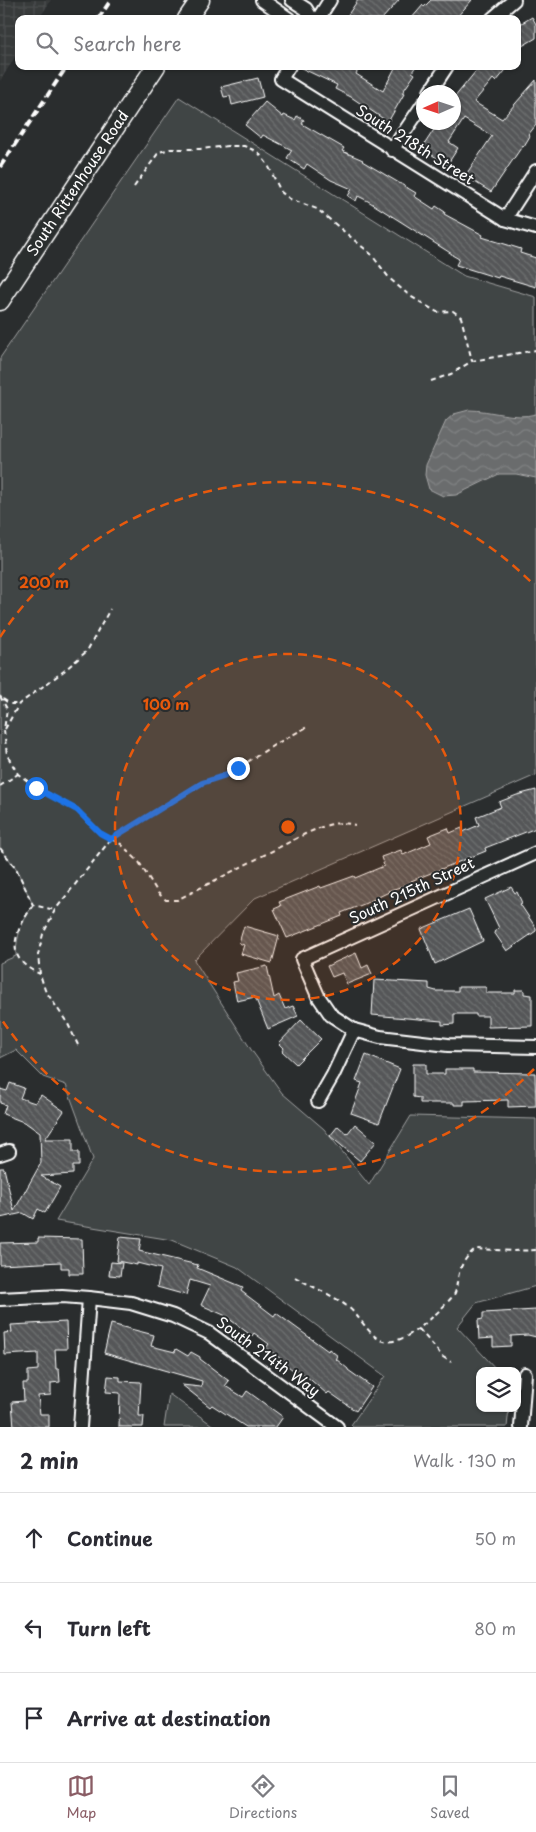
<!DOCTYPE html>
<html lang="en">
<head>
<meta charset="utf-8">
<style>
	:root { --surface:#fff; --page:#f2f2f3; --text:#2b2b33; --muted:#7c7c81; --line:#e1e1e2; --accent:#8a5d65 }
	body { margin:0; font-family:"Playpen Sans",sans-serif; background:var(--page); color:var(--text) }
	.controls { position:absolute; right:15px; bottom:15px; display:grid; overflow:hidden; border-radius:10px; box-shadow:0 1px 4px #0004 }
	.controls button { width:45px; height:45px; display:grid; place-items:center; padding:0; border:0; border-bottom:1px solid var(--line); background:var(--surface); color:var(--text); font:25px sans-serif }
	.compass { position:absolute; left:416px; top:85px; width:45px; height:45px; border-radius:50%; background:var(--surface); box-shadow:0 1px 4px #0004; rotate:267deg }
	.stop { position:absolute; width:15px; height:15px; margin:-11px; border:4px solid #1a73e8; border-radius:50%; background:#fff }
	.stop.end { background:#1a73e8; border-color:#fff; box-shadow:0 1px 5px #0008 }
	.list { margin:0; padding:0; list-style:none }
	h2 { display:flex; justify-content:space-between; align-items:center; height:65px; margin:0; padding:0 20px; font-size:21px }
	h2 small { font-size:16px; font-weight:400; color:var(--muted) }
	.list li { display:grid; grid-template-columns:32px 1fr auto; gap:15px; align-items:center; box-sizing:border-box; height:90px; padding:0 20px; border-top:1px solid var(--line) }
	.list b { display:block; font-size:19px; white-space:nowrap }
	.list em { font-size:16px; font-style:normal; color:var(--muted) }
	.icon { flex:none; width:28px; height:28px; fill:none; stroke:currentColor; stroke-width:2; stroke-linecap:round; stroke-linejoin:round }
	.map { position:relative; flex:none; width:536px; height:1427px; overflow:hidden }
	.search { position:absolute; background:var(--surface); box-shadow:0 1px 4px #0004; left:15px; right:15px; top:15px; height:55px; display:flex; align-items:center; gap:12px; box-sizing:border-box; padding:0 18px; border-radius:10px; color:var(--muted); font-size:19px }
	.sheet { height:335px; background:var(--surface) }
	nav { display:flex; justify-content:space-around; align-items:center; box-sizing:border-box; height:70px; border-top:1px solid var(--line); background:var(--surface); font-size:14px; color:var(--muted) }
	nav a { display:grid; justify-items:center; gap:2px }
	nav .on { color:var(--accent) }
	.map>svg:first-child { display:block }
	.industrial { fill:url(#industrial-grid) }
	.grass { fill:#414445; stroke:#a0a2a2 }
	.water { fill:url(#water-waves); stroke:#a6a7a7 }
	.building { fill:url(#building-back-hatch); stroke:#fff }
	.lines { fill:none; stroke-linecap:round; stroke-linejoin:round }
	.street-casing { stroke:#fff; stroke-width:16 }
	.secondary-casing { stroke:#fff; stroke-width:21 }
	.path { stroke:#fff; stroke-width:2; stroke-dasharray:5 4; stroke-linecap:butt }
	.street { stroke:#2a2d2e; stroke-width:12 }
	.secondary { stroke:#2a2d2e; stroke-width:18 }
	.rail { stroke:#fff; stroke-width:4; stroke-dasharray:8 4; stroke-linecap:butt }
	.route { stroke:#1a73e8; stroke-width:6 }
	.ring { fill:none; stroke:#e8590c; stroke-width:2.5; stroke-dasharray:9 6 }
	.labels { text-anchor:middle; stroke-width:4; stroke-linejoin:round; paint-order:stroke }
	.street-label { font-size:15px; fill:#fff; stroke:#2a2d2e }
	.centre { fill:#e8590c; stroke:#2a2d2e; stroke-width:2.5 }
	.ring-label { font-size:15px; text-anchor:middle; font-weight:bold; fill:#e8590c; stroke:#2a2d2e; stroke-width:4; stroke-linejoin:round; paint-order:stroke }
</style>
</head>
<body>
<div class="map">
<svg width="536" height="1427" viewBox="0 0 536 1427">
	<defs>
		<pattern id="industrial-grid" width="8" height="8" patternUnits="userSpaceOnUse" patternTransform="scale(1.25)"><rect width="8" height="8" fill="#373a3b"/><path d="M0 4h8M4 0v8" fill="none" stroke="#4b4e4f"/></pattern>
		<pattern id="water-waves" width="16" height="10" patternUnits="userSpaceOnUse" patternTransform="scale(1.25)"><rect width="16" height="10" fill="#6a6c6d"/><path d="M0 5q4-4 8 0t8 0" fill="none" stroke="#808283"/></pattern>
		<pattern id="building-back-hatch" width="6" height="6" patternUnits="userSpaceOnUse" patternTransform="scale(1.25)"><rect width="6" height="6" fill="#555758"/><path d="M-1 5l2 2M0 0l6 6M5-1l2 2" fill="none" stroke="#6e7071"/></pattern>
	</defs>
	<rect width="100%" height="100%" fill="#2a2d2e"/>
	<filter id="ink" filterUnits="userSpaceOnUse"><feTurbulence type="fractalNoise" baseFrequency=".02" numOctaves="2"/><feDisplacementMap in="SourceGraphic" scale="10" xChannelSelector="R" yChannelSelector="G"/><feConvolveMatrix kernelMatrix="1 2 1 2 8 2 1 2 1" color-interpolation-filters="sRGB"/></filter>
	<g filter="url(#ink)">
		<path class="industrial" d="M0 0H51L39 19H19V51L0 81Z"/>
		<g class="grass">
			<path d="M179 97 464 276 536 297V775L255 898 194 960 252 1051 282 1093 324 1129 369 1185 411 1116 536 1119V1286L476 1303 457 1327 498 1371H480V1408H509L507 1427H353L351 1425 385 1376 237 1267 172 1240 56 1221 93 1159 66 1085 43 1077 16 1050 0 1058V963L16 956C16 936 22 922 33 905L16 868 0 848V358Z"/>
			<path d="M169 1394 215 1427H164Z"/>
		</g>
		<path class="water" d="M469 410C491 410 514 420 536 414V478L516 474H499L456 495 443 496 429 489 425 475 426 465 446 421 454 414Z"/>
		<g class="building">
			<path d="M358 0H399L382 19H345Z"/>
			<path d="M431 0H472L455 19H411L423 5 424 7Z"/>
			<path d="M532 17 536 24V38L517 49V26Z"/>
			<path d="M297 66H360L356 74 383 91 396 66H416L412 72 415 74 402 93 404 94 388 122 351 97 335 89 337 85Z"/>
			<path d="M480 66H509L496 82 493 79 474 102 502 119 536 80V125L528 135 530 136 524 146 523 145 491 192 465 176 492 136 464 119 449 142 458 148 447 165 422 148 439 122H454V98Z"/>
			<path d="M258 78 263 97 232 105 230 96 224 97 221 87Z"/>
			<path d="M265 102 283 117 284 115 295 120 297 116 304 120 302 124 344 148 342 151 363 160 362 161 416 193 414 196 434 209 436 206 445 212 444 214 483 235 482 237 521 249 520 253 536 258V287L499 276 498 278 456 265 459 259 452 255V254L368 201 358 196 356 201 348 196 352 189 331 180 307 164 304 169 287 158 292 150 263 135 261 138 245 125Z"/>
			<path d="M536 790V828L485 848 486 851 411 881 412 883 388 891 389 892 364 904 341 913 342 916 287 938 274 909 281 906 279 902 320 886 321 888 354 876 355 878 384 866 381 857 401 850 403 855 431 843 428 836 448 828 450 833 462 828 463 832 479 825 476 817 501 807 499 802 517 795Z"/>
			<path d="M511 887 515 893 517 892 522 903 520 904 536 928V931L507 951 494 932 499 928 485 899Z"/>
			<path d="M469 909 483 941 435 964 421 929Z"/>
			<path d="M244 926 279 936 272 963 241 954 244 945 239 943Z"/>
			<path d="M356 953 362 968 368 965 372 974 347 984 342 973 332 977 327 966Z"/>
			<path d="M267 966 274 998 279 995 285 1009 293 1006 298 1016 268 1029 255 997 237 1001 233 982 238 981 236 973Z"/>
			<path d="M374 980 429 983V989L436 991H458V987H486V993H515V990H524V994L532 995V1026L488 1027V1016H476V1014H454V1024L442 1025V1021L372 1015Z"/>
			<path d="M301 1020 321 1039 296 1064 282 1051 284 1048 279 1043Z"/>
			<path d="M366 1055 400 1069 379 1123 351 1113 362 1083 356 1081Z"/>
			<path d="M413 1064H426V1074H445V1069H473V1072L535 1073 536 1106 508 1107V1100L464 1101V1105H454V1103H420V1098L413 1097Z"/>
			<path d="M10 1083 24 1088 20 1098 35 1103 41 1095 64 1111 45 1139H73V1152H79V1166H73V1174L41 1176 60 1187 45 1213 38 1209 33 1219 23 1213 0 1218V1168H4L14 1211 41 1163 40 1133 26 1123 3 1114 6 1105 0 1103V1089L7 1091Z"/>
			<path d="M355 1124 376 1142 360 1161 330 1136 338 1126 347 1134Z"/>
			<path d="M120 1237 141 1239 139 1251 198 1265 197 1268 243 1287 241 1291 274 1316 276 1313 328 1351 329 1349 338 1356 336 1359 348 1369V1370L372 1387 356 1411 329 1392 327 1394 304 1374 303 1376 294 1369 293 1370 280 1360 281 1359 266 1348 269 1344 254 1333 252 1336 224 1315 201 1305 210 1286 190 1280 186 1295 157 1287 161 1269 137 1263V1265L117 1261Z"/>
			<path d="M38 1238 82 1239 83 1274H69V1268H61V1262L0 1265V1243L38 1242Z"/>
			<path d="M111 1262 122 1263 120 1276 109 1275Z"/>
			<path d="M536 1310V1337L528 1335 511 1336V1346L493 1347V1338L479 1339 478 1320 483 1319V1313Z"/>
			<path d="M66 1322 67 1349H55L56 1369H59L60 1382 51 1383V1395L38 1396 40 1414H49V1427H14L12 1402 24 1401 23 1383H28V1371L38 1370V1353L5 1355 4 1333 12 1332 11 1325Z"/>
			<path d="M111 1324 154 1335 151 1346 175 1352 176 1349 188 1356 191 1352 200 1357V1359L229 1381 225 1386 243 1397 247 1391 283 1417 276 1427H246L212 1405 210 1407 182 1385 201 1387 202 1381 104 1353Z"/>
			<path d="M108 1376 120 1377V1381L141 1382 139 1416H144L143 1427H119L120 1393 106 1392Z"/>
		</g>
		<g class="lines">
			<g class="street-casing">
				<g id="street">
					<path d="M262 0 289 19"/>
					<path d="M292 0 306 9 312 19"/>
					<path d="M318 19 330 0"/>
					<path d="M492 19 514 0"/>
					<path d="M289 66 281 79 505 219 536 228"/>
					<path d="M430 92 447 66"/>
					<path d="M392 150 424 103"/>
					<path d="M505 219 536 171"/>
					<path d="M536 853 302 959 318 996 331 1015 354 1030 380 1037 448 1045 536 1047"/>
					<path d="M318 1101 333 1075 354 1030"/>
					<path d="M0 1154 9 1151"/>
					<path d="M0 1299 62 1296 89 1298 131 1303 173 1316 209 1333 337 1427"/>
					<path d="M80 1427 89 1298"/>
					<path d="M521 1427 525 1374"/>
				</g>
			</g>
			<g class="secondary-casing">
				<g id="secondary">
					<path d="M187 19 200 0"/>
					<path id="s1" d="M0 301 156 66"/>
				</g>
			</g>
			<g class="path">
				<path d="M134 187 159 152 170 149H200L228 146H244L258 152 268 165 281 192 290 199 317 209 371 254 390 279 410 296 437 312 453 311 461 317 472 361"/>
				<path d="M431 381 451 374 472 361 536 350"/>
				<path d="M0 696 7 709 4 730 7 755 18 774 36 787 77 810 100 833 121 844 139 862 158 893 166 900H177L305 834C324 826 335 820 355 825"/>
				<path d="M3 699 10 704H19"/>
				<path d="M5 729 19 704 64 671 87 651 110 609"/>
				<path d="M0 786 18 774"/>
				<path d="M0 848 16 868 33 905 55 910"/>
				<path d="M33 905C15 932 2 958 40 974"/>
				<path d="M78 1045 68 1024 45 990 40 974 38 955 43 934 55 910 111 839 202 783 223 776 238 768 274 745 309 726"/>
				<path d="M295 1277C312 1287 333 1295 348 1307 359 1316 366 1330 377 1338 399 1354 439 1312 453 1296 457 1292 456 1284 458 1278 460 1266 465 1258 475 1249L513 1251 536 1250"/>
				<path d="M419 1329 443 1357 451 1362"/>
			</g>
			<use href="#street" class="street"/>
			<use href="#secondary" class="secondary"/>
			<g class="rail">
				<path d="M98 19 111 0"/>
				<path d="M0 167 67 66"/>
			</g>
		</g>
	</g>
	<g class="lines" filter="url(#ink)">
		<path class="route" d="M36 788 77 810 100 833 111 839 202 783 223 776 238 768"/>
	</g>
	<circle cx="288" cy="827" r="173" fill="#e8590c" fill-opacity=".12"/>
	<g class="ring">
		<circle cx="288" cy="827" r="173"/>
		<path d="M534 1069A345 345 0 0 1 0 1017M0 637A345 345 0 0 1 534 585"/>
	</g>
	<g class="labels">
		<g class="street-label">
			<text transform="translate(415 145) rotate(32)" y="5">South 218th Street</text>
			<text dy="5" stroke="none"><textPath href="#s1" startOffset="141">South Rittenhouse Road</textPath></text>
			<text transform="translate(412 891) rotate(-25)" y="5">South 215th Street</text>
			<text transform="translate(268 1357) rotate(36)" y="5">South 214th Way</text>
		</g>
	</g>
	<circle cx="288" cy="827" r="8" class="centre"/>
	<g class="ring-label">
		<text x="44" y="588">200 m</text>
		<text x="166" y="710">100 m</text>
	</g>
</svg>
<div class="controls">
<button><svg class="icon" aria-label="layers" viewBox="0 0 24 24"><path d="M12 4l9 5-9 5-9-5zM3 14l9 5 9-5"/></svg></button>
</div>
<svg class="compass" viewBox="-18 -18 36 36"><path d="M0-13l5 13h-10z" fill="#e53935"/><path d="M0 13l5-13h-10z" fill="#7c7c81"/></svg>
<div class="stop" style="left:36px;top:788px"></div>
<div class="stop end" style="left:238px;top:768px"></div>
<div class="search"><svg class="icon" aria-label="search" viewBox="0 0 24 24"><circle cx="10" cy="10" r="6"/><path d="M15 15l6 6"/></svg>Search here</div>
</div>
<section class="sheet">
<h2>2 min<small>Walk · 130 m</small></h2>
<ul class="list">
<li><svg class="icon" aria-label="ahead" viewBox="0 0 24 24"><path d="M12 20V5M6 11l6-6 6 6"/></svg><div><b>Continue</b></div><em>50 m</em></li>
<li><svg class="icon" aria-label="left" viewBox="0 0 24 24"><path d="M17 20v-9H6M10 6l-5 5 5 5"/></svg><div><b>Turn left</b></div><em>80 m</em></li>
<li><svg class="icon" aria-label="arrive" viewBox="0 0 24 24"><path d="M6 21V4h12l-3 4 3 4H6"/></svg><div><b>Arrive at destination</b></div></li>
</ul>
</section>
<nav>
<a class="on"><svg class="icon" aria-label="map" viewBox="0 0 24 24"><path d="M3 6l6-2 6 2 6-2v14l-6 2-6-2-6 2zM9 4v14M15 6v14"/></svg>Map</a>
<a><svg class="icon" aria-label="directions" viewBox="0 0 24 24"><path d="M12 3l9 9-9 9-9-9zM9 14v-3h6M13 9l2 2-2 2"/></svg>Directions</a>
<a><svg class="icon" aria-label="saved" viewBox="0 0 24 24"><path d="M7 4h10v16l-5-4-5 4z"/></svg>Saved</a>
</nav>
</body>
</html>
